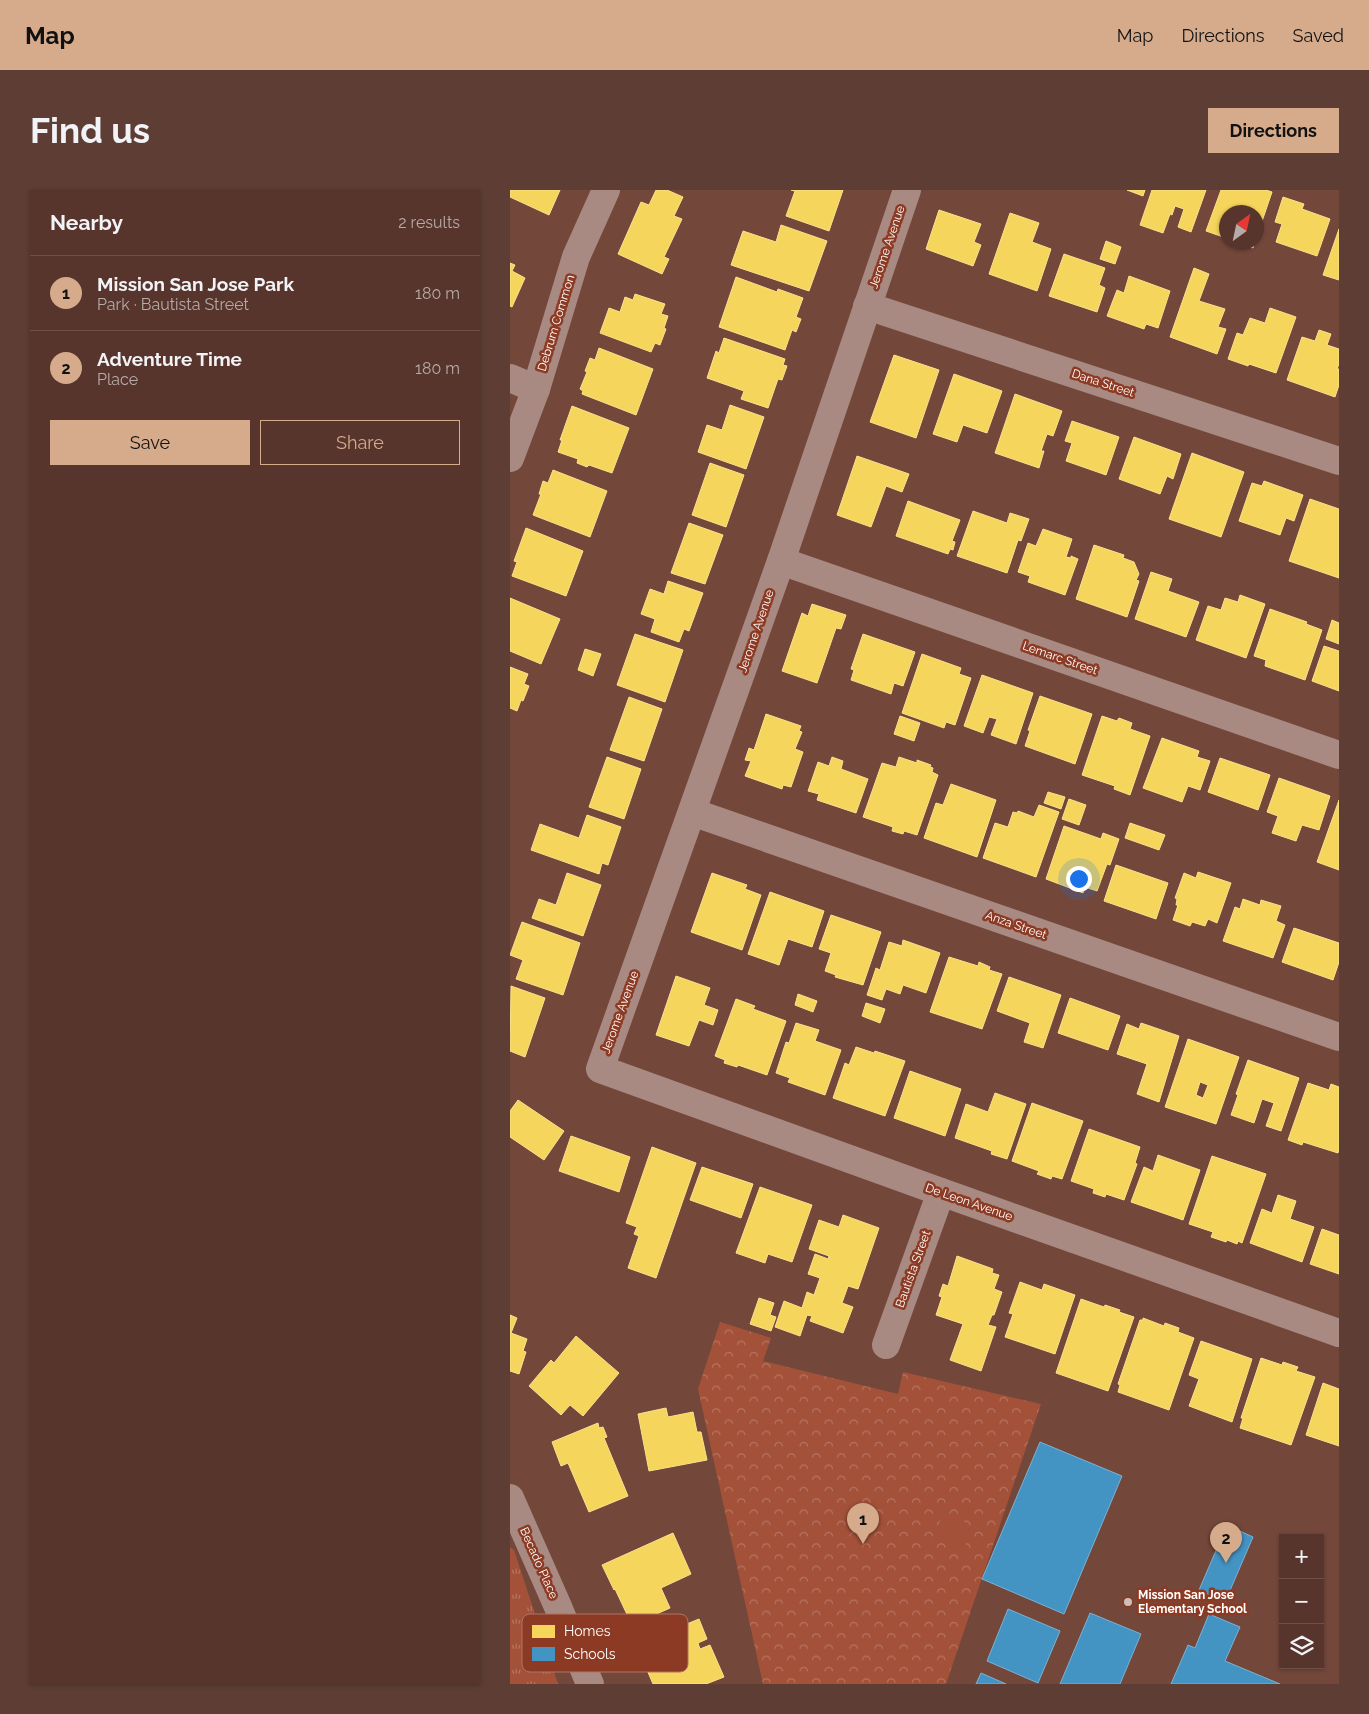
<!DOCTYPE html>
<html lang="en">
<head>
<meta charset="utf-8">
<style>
	:root { --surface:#57352c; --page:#5d3d34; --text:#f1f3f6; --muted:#b6aba9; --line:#6d5048; --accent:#d6ab8b }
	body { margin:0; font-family:Raleway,sans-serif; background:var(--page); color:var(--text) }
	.controls { position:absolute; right:15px; bottom:15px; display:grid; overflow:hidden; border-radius:0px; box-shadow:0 1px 4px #0004 }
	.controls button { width:45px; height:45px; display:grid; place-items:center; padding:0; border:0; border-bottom:1px solid var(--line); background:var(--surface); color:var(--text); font:25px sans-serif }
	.compass { position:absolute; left:709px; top:15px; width:45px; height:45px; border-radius:50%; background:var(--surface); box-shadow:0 1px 4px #0004; rotate:33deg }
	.you { position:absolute; left:568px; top:688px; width:18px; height:18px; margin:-12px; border:4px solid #fff; border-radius:50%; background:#1a73e8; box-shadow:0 0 0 8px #1a73e833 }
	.badge { display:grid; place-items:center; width:32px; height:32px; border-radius:50%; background:var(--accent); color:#111; font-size:16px; font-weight:700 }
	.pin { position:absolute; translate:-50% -41px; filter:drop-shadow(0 1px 2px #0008) }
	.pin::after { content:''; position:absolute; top:26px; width:18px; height:15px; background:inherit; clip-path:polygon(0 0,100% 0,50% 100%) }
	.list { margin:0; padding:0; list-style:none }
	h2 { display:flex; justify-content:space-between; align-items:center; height:65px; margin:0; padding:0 20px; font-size:21px }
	h2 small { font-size:16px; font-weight:400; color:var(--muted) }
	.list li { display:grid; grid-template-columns:32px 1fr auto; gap:15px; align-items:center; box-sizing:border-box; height:75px; padding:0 20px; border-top:1px solid var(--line) }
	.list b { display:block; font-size:19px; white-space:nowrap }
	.list p { margin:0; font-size:16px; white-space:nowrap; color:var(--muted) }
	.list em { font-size:16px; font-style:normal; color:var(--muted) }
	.actions { display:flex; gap:10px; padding:15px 20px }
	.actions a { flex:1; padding:11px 0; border:1px solid var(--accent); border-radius:0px; text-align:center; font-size:18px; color:var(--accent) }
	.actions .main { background:var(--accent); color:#111 }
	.icon { flex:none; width:28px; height:28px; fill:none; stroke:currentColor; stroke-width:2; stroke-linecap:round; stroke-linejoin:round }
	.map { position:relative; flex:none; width:829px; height:1494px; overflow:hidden; border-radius:0px }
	header { display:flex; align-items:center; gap:30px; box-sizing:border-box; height:70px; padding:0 25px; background:var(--accent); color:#111 }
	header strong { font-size:24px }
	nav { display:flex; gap:28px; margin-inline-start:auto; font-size:18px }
	.intro { display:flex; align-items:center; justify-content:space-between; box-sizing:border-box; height:120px; padding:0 30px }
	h1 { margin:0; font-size:35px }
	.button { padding:12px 22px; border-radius:0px; background:var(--accent); color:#111; font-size:18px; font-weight:700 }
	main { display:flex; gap:30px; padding:0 30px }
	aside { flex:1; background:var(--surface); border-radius:0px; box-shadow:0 1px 4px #0004 }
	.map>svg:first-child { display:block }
	.grass { fill:url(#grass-tufts) }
	.park { fill:url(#park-crowns) }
	.pitch { fill:#a4513a }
	.homes { fill:#f6d55c; stroke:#f9e28d; fill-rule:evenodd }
	.schools { fill:#4393c3; stroke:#7bb3d5 }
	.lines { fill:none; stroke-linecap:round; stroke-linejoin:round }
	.minor { stroke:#a88a82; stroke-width:28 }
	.poi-dot { fill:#cebfba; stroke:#8c3a23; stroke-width:2 }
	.labels { text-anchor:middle; stroke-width:5; stroke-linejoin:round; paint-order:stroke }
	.street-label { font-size:12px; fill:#fff; stroke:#8c3a23 }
	.poi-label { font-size:12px; font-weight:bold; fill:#fff; stroke:#8c3a23; text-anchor:start }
	.key { fill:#8c3a23; stroke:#ae7565; stroke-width:1 }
	.key-label { font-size:14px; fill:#fff }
</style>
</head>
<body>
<header>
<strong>Map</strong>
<nav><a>Map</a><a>Directions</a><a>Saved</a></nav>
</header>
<div class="intro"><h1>Find us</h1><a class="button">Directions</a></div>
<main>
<aside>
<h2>Nearby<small>2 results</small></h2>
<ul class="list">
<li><span class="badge">1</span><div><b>Mission San Jose Park</b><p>Park · Bautista Street</p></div><em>180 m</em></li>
<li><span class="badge">2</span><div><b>Adventure Time</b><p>Place</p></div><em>180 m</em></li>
</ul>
<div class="actions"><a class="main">Save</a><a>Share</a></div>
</aside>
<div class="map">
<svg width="829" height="1494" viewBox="0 0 829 1494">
	<defs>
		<pattern id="grass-tufts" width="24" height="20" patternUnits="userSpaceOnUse" patternTransform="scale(1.25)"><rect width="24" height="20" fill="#a4513a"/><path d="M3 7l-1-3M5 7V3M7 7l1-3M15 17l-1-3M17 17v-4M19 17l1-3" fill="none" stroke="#b67461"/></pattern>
		<pattern id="park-crowns" width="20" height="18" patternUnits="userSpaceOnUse" patternTransform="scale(1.25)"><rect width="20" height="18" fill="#a4513a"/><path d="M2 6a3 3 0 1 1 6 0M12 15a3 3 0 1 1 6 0" fill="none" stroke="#b67461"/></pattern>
	</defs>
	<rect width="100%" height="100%" fill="#74473b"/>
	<path class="grass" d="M0 1357 4 1360 48 1494H0Z"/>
	<path class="park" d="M210 1132 261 1148 253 1171 388 1204 393 1182 531 1214 436 1494H253L188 1199Z"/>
	<path class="pitch" d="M432 1327 453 1330 459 1338 455 1359C434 1362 422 1346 432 1327Z"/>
	<g class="homes">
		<path d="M0 0H50L39 25 0 7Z"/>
		<path d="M146 0H157L173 7 164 26 172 29 154 67 159 69 152 84 108 64 131 12 139 15Z"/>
		<path d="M281 0H333L319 41 276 26 285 1Z"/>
		<path d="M617 0H635L633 6Z"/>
		<path d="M642 0H696L681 42 668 37 674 19 665 16 662 25 660 24 653 43 630 35Z"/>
		<path d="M711 0H756L762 2 746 49V22H716V48L696 41Z"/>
		<path d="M773 7 794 14 792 19 820 29 807 66 766 52 772 34 765 32Z"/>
		<path d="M429 20 471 34 464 52 471 55 463 76 416 59Z"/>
		<path d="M500 23 529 33 522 52 541 59 527 101 479 84Z"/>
		<path d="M271 35 317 51 299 101 221 75 233 41 266 52Z"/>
		<path d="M829 39V90L813 85Z"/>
		<path d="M596 51 611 57 605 74 590 69Z"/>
		<path d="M728 52H745L743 58Z"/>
		<path d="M554 64 595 78 589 95 595 98 587 122 539 106Z"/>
		<path d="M0 73 5 75 2 81 15 88 2 117 0 116Z"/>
		<path d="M684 78 699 84 689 111 715 119 708 137 716 139 707 164 660 147Z"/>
		<path d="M619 86 660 101 648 138 636 134 634 139 597 126 607 100 614 103Z"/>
		<path d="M226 87 267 102 268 99 293 108 286 127 291 129 286 142 282 140 275 160 209 137Z"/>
		<path d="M125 104 155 114 151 124 158 126 154 138 156 139 150 155 145 153 141 162 90 143 99 118 110 122 115 107 123 110Z"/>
		<path d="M760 118 786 127 766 183 739 174 738 176 718 169 727 143 733 145 740 128 755 133Z"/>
		<path d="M809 140 821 144 817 155 829 159V174L827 179H829V195L825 207 777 190 792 147 805 151Z"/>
		<path d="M214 148 275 169 273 175 277 176 272 190 268 189 258 218 231 209 234 201 197 188 206 161 209 163Z"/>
		<path d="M89 158 143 179 126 225 72 204 73 201 70 199 77 182 75 181 80 168 85 170Z"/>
		<path d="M384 165 429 180 406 248 360 232Z"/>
		<path d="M444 184 492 201 477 243 453 235 447 252 423 244Z"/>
		<path d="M505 204 552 221 543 246 537 244 531 261H534L529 278 485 263Z"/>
		<path d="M220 215 254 227 236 279 188 262 197 235 212 240Z"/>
		<path d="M62 216 119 238 102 283 79 275 77 277 67 273 68 269 48 262 52 250H50Z"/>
		<path d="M562 231 609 247 596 285 556 271 562 253 555 251Z"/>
		<path d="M624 247 671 264 663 289 657 286 650 304 609 289Z"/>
		<path d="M682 263 734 282 711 347 659 329Z"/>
		<path d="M347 266 399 284 392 302 376 296 361 337 327 325Z"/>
		<path d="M200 273 234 285 216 337 182 325Z"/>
		<path d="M43 280 97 301 80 347 23 325 31 304H29L33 291 38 293Z"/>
		<path d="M754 291 793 305 784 331 776 328 770 345 729 331 742 293 752 296Z"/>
		<path d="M800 309 829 319V388L779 371Z"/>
		<path d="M398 311 450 330 442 351 445 352 443 360 440 359 438 364 386 346Z"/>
		<path d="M463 321 497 333 500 323 519 329 511 351 508 350 497 383 447 366Z"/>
		<path d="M179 333 213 345 195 394 161 383Z"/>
		<path d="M16 338 73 361 56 406 2 386 7 372 4 371Z"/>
		<path d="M533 339 562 349 556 367 561 368V366L568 369 555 405 518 392 520 386 508 382 518 353 526 356Z"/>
		<path d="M584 355 614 365 613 368 624 372 629 384 626 390 629 391 617 427 566 409Z"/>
		<path d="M641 382 662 389 658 401 689 412 676 447 625 429Z"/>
		<path d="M158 391 193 403 179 441 174 439 169 452 141 442 145 429 131 424 140 399 154 404Z"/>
		<path d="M730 405 755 414 736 468 686 450 698 416 711 420 715 408 728 412Z"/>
		<path d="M0 408 50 429 31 474 0 461Z"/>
		<path d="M302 414 336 425 331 439 326 438 307 493 272 481 292 423 298 426Z"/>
		<path d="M760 419 797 432 796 434 812 440 795 490 755 476 756 470 744 466Z"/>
		<path d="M822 430 829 433V454L816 449Z"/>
		<path d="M125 444 173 460 155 512 107 495Z"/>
		<path d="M353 444 405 462 393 496 384 493 381 504 341 490 344 480 341 479Z"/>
		<path d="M814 456 829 461V501L802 491Z"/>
		<path d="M75 459 91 464 83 486 68 480Z"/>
		<path d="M412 464 451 478 449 484 461 488 445 535 436 532 434 538 392 523Z"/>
		<path d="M0 477 18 484 14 494 19 496 13 511 11 510 7 521 0 518Z"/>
		<path d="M472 485 523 503 506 554 481 545 487 529 479 527 473 543 454 536Z"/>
		<path d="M530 506 582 524 565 574 515 556 520 541 518 540Z"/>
		<path d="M119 507 152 519 134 571 100 560Z"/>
		<path d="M256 524 291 536 289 541 292 542 285 559 293 562 281 597 273 595 272 599 235 586 241 571 235 570 239 558 244 560Z"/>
		<path d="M390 526 410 533 404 551 384 544Z"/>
		<path d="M592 526 607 531 609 528 622 533 620 539 640 546 620 605 604 599 605 596 572 585Z"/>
		<path d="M652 548 689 561 687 567 700 571 690 600 678 596 672 612 633 598Z"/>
		<path d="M97 567 131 579 114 629 79 617Z"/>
		<path d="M322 567 333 571 331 579 358 589 346 623 307 610 309 604 298 601 308 572 319 576Z"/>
		<path d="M389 567 407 573V570L421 575 420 577 423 578 422 582 428 585 407 645 394 641 393 644 382 641 383 637 353 627 372 573 386 577Z"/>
		<path d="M710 568 760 585 748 620 698 602Z"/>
		<path d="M769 588 820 606 809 640 792 635 786 651 762 643 768 626 757 622Z"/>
		<path d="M441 594 486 610 467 667 414 648 426 613 433 615Z"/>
		<path d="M538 602 555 607 551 619 534 613Z"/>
		<path d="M559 609 576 615 569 635 552 629Z"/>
		<path d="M829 610V680L807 672Z"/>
		<path d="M529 615 549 622 526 687 473 668 485 633 498 637 503 622 507 623 508 621 524 627Z"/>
		<path d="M77 625 111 637 98 675 92 673 89 684 21 660 30 634 69 648Z"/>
		<path d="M620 633 655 645 649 660 615 648Z"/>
		<path d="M554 636 591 649 593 643 609 649 600 675 597 674 587 701 575 697 573 703 536 689Z"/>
		<path d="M606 675 658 693 646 729 594 711Z"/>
		<path d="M688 682 721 693 707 733 698 729 695 736 682 732 680 736 663 730 668 715H666L667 709 665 708 674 683 686 688Z"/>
		<path d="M57 683 91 695 73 746 22 728 29 709 46 715Z"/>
		<path d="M202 683 237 695 235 699 251 705 232 760 181 742Z"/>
		<path d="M260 702 314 721 302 757 278 749 269 775 238 764Z"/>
		<path d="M733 709 750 715 751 710 771 716 766 731 775 735 763 768 713 751 725 717 730 719Z"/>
		<path d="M321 725 371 742 353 795 325 787 326 785 315 781 321 763 309 759Z"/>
		<path d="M12 732 70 753 53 805 6 789 13 770 0 765Z"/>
		<path d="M784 738 829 753V772L823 790 772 772Z"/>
		<path d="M393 750 430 763 416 803 393 795 390 804 376 799 372 810 357 805 366 778 370 780 379 752 392 756Z"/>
		<path d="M439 767 468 776 469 772 480 777 479 780 492 784 472 839 420 822Z"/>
		<path d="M166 786 200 798 194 815 208 820 203 835 189 830 179 856 146 845Z"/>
		<path d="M499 787 551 805 533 858 514 852 520 833 487 821Z"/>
		<path d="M1 796 35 808 15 867 0 861Z"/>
		<path d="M288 804 307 811 303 822 285 815Z"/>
		<path d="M560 808 610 826 598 860 548 843Z"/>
		<path d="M226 809 245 816 243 819 276 831 257 885 228 875 227 877 214 873 215 870 205 866Z"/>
		<path d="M356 813 375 819 370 833 352 826Z"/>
		<path d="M286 833 309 840 305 851 331 860 315 905 278 892 280 888 266 883 276 852 279 853Z"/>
		<path d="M631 833 669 846 649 912 627 904 637 874 607 864 617 834 629 839Z"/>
		<path d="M678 849 729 867 706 934 655 917ZM690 892 698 895 693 908 686 905Z"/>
		<path d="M346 857 364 863 365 861 395 871 375 926 323 908 335 873 339 875Z"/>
		<path d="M738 870 789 888 771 941 756 936 764 913 752 909 744 933 721 925 728 905 726 904Z"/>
		<path d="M400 881 451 899 435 946 384 928Z"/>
		<path d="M798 893 819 900 821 894 829 897V959L828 963 793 952 792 955 778 950Z"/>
		<path d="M485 903 516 914 497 969 481 964 482 961 445 948 456 914 478 922Z"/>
		<path d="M8 910 54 941 34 970 0 947V921Z"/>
		<path d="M522 913 573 931 552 989 542 986 541 989 527 984 529 981 502 971Z"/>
		<path d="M579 939 630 957 625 973 627 974 614 1010 596 1004 595 1007 583 1003 584 999 561 991Z"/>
		<path d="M61 946 120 967 109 1002 49 981Z"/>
		<path d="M142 957 186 973 146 1088 118 1078 129 1046 124 1044 127 1037 116 1033Z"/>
		<path d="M648 965 690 980 673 1030 621 1012 634 977 643 981Z"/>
		<path d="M702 966 756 984 732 1053 728 1051 727 1054 717 1050 716 1052 701 1047 703 1042 679 1034Z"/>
		<path d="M192 977 243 994 231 1028 180 1010Z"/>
		<path d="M250 997 302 1015 282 1072 258 1064 255 1073 226 1063Z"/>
		<path d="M768 1005 786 1011 780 1029 804 1037 792 1072 740 1053 752 1019 762 1023Z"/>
		<path d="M333 1025 369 1038 348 1099 338 1096 332 1113 343 1117 333 1143 300 1131 302 1126 297 1125 290 1146 265 1137 274 1111 292 1118 297 1102 304 1105 310 1088 298 1084 305 1064 318 1069 319 1066 299 1059 309 1030 329 1037Z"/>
		<path d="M812 1039 829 1045V1084L800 1074Z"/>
		<path d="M447 1066 483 1079 482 1083 489 1085 484 1099 492 1102 484 1125H482L478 1135 486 1137 471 1181 440 1170 453 1134 426 1125 432 1107 429 1106 433 1094 438 1096Z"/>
		<path d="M510 1092 532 1100 534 1094 565 1105 545 1164 495 1147 503 1124 499 1123Z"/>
		<path d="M249 1108 264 1113 260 1125 266 1127 261 1141 240 1134Z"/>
		<path d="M571 1109 594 1117 595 1115 610 1120 609 1122 624 1127 598 1201 546 1183Z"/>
		<path d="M0 1125 7 1128 1 1143 17 1149 13 1161 16 1162 9 1184 0 1181Z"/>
		<path d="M633 1128 654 1136 655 1133 669 1138 668 1142 684 1148 659 1220 608 1202 610 1195 608 1194 630 1130H633Z"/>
		<path d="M66 1146 109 1183 73 1226 60 1215 51 1225 19 1196 41 1170 44 1173Z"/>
		<path d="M691 1151 742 1169 722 1232 679 1216 689 1189 679 1185Z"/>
		<path d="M751 1168 772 1175 773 1172 788 1177 786 1181 805 1187 781 1255 730 1238 733 1228H731Z"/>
		<path d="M813 1193 829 1199V1256L796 1245Z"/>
		<path d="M156 1218 158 1227 183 1222 187 1242H191L197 1270 139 1281 128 1224Z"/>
		<path d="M88 1233 89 1238 93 1237 97 1247 94 1248 118 1306 79 1322 58 1273 51 1276 42 1252Z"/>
		<path d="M163 1343 181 1384 151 1398 160 1418 122 1435 105 1399 104 1400 92 1375Z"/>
		<path d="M189 1429 197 1449 188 1453 190 1459 200 1455 214 1487 196 1494H143L125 1452 156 1439 157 1442Z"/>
	</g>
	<g class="schools">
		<path d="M530 1252 612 1286 554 1424 472 1389Z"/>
		<path d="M717 1335 743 1347 715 1412 689 1400Z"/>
		<path d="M498 1419 550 1441 528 1493 477 1471Z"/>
		<path d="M580 1423 631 1444 610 1494H550Z"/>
		<path d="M699 1424 730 1437 715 1471 770 1494H661L678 1455 685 1458Z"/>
		<path d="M471 1483 496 1494H466Z"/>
	</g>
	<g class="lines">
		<g class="minor">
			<path d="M397 0 271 371 90 879 431 1002 829 1143"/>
			<path d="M357 116 829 271"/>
			<path d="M0 188 26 199"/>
			<path d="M0 268 26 199 66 67 96 0"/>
			<path d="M271 371 829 565"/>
			<path d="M182 622 829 847"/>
			<path d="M376 1155 431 1002"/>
			<path d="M0 1308 49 1419 80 1494"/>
		</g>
	</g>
	<circle class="poi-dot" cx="618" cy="1412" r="5"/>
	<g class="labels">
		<g class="street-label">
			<text transform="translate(377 57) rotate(-71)" y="4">Jerome Avenue</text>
			<text transform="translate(46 133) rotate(-73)" y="4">Debrum Common</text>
			<text transform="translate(593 193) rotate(18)" y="4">Dana Street</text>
			<text transform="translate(246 441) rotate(-71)" y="4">Jerome Avenue</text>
			<text transform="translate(550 468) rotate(19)" y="4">Lemarc Street</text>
			<text transform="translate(506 735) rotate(19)" y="4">Anza Street</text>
			<text transform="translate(110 822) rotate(-70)" y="4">Jerome Avenue</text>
			<text transform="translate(459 1012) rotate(19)" y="4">De Leon Avenue</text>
			<text transform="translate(403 1079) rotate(-70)" y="4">Bautista Street</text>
			<text transform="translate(29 1373) rotate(66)" y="4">Becado Place</text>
		</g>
		<g class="poi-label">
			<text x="628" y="1409">Mission San Jose<tspan x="628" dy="14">Elementary School</tspan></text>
		</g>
	</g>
	<rect x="12" y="1424" width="166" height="58" rx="8" class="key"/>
	<rect x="22" y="1435" width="23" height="13" fill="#f6d55c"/>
	<rect x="22" y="1457" width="23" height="14" fill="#4393c3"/>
	<g class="key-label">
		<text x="54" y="1446">Homes</text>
		<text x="54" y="1469">Schools</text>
	</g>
</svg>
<div class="controls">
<button>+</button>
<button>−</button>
<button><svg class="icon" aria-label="layers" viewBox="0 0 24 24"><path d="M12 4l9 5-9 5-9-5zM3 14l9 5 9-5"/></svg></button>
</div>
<svg class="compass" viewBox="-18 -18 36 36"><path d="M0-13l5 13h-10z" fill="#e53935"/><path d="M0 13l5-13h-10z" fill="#b6aba9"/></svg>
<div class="you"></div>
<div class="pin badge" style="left:353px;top:1354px">1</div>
<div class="pin badge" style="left:716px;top:1373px">2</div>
</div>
</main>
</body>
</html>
